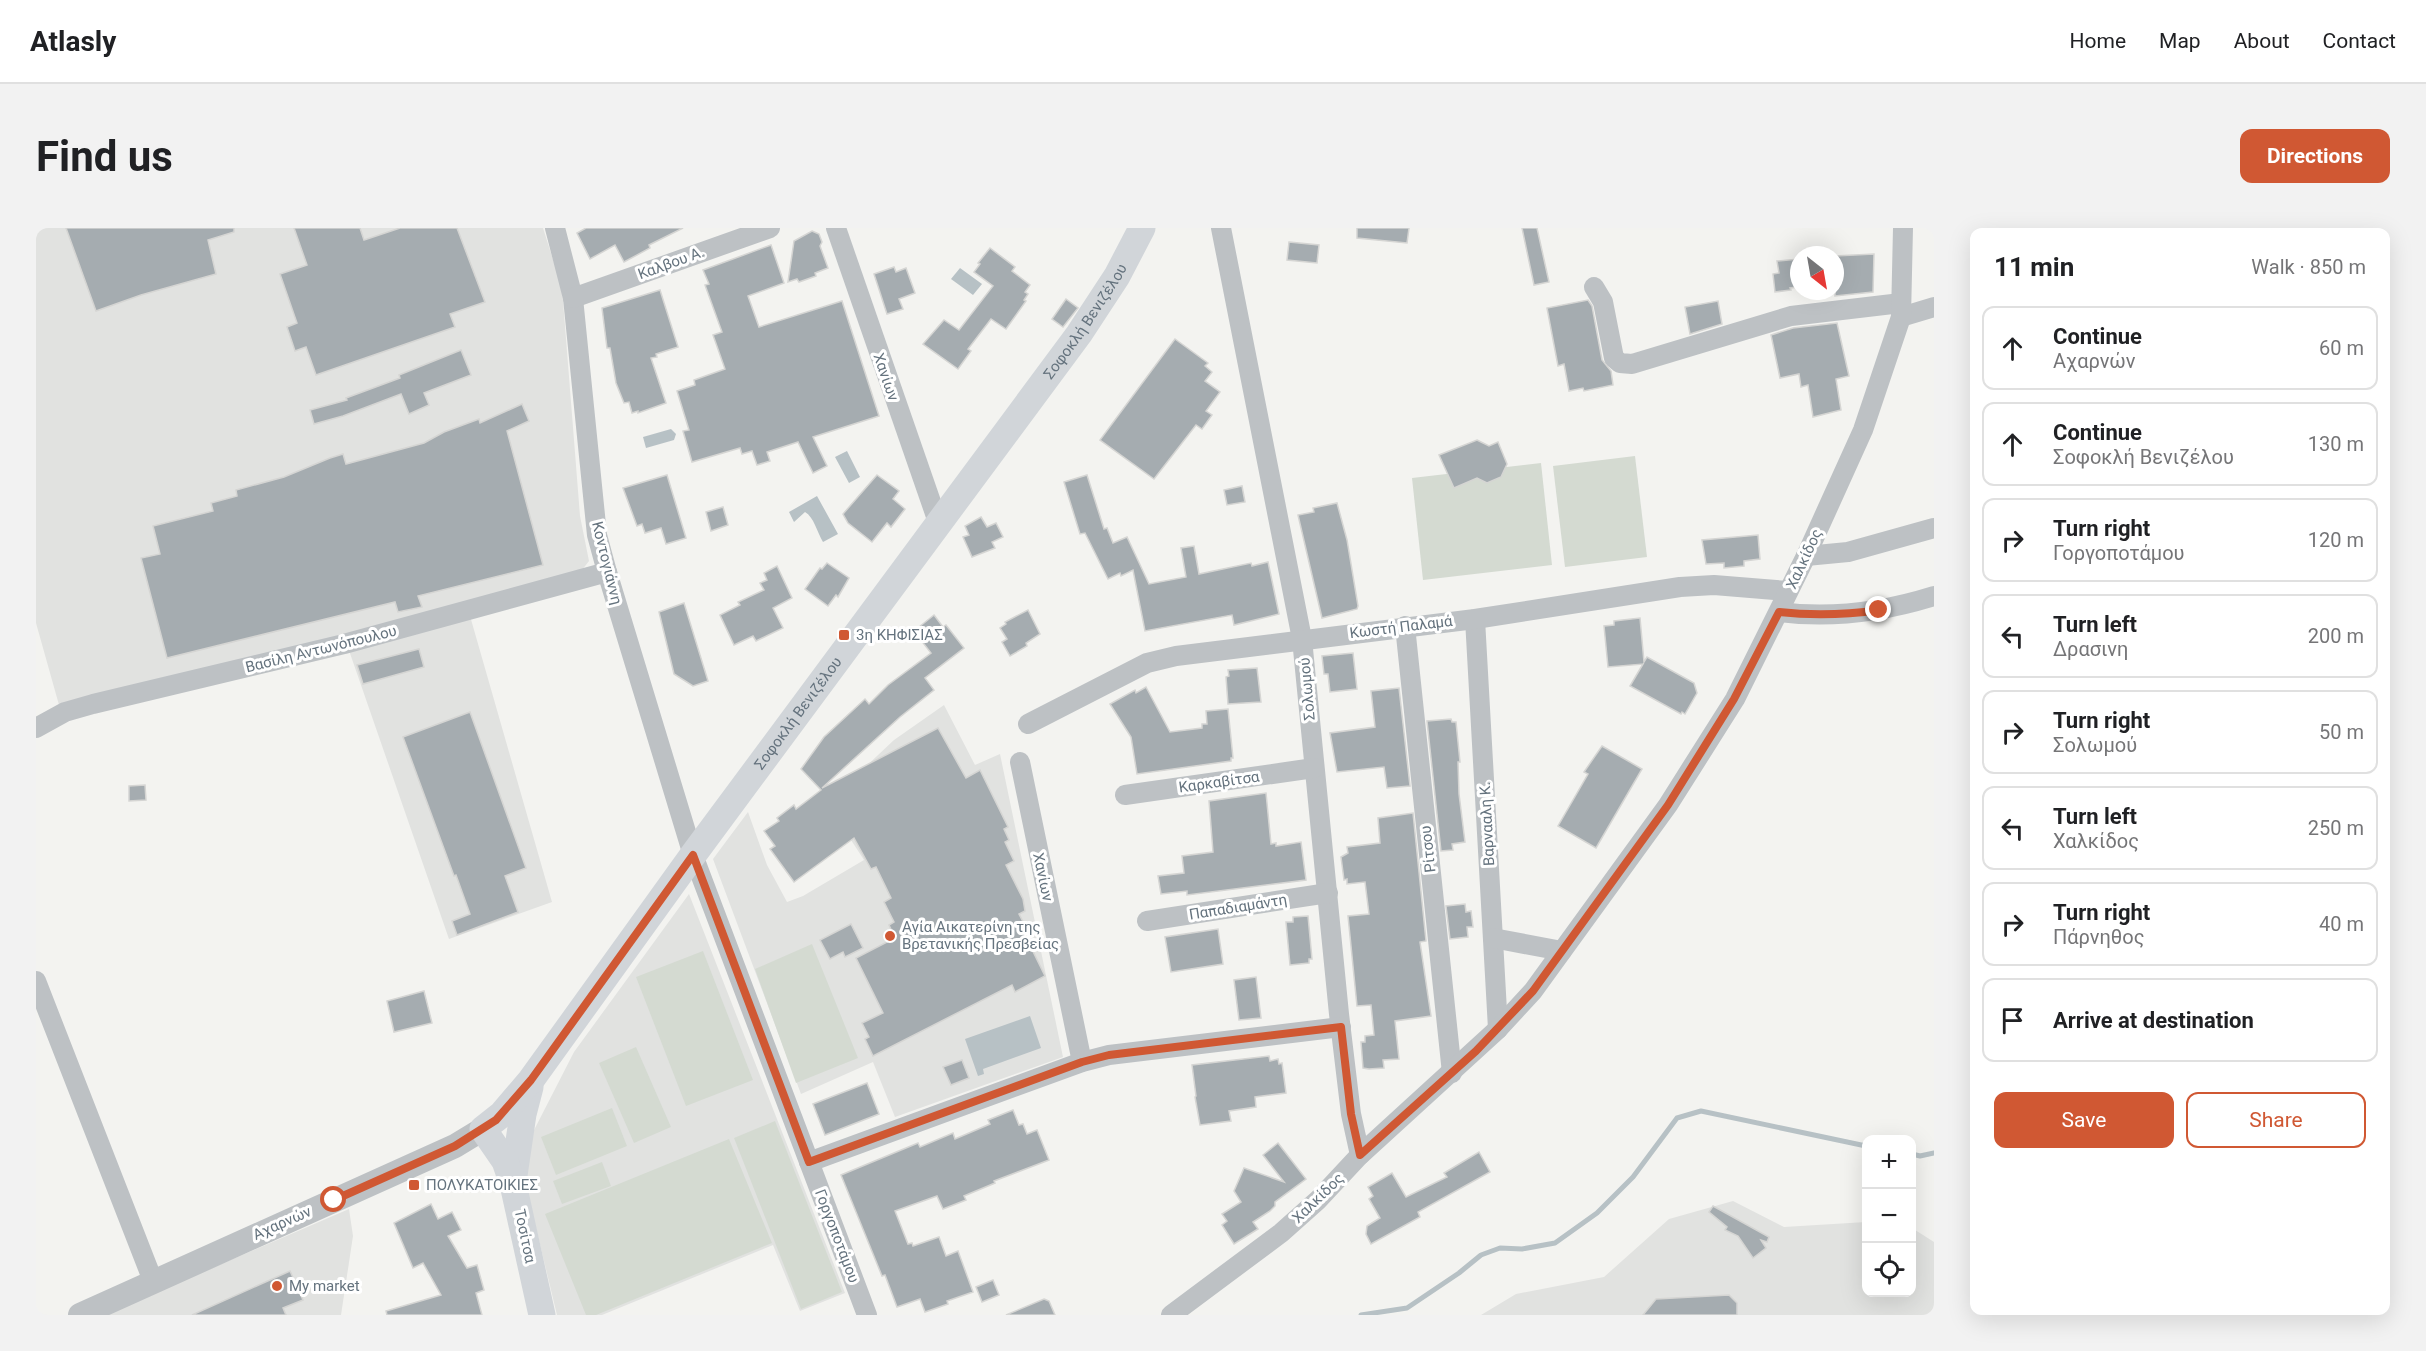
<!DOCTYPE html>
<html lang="en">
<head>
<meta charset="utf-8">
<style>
	:root { --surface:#fff; --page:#f2f2f2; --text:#202124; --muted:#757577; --line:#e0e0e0; --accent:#d05833 }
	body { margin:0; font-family:Roboto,sans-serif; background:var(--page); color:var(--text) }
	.controls { position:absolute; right:18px; bottom:18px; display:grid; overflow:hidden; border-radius:12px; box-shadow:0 6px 24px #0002 }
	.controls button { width:54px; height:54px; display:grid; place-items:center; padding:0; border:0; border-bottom:2px solid var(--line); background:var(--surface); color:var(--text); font:30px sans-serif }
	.compass { position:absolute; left:1754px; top:18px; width:54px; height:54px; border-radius:50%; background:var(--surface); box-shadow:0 6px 24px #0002; rotate:149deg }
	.stop { position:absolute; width:18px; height:18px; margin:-14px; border:4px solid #d05833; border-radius:50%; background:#fff }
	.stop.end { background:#d05833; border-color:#fff; box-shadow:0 2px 6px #0008 }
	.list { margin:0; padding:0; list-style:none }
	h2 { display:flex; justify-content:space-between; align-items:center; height:78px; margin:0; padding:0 24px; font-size:26px }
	h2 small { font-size:20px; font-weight:400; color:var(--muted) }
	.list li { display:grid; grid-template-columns:39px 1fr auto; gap:18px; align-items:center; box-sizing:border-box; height:84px; margin:0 12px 12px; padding:0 12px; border:2px solid var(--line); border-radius:12px }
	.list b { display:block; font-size:22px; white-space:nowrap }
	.list p { margin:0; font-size:20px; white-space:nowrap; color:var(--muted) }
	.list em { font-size:20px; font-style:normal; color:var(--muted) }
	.actions { display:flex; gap:12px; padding:18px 24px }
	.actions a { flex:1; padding:14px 0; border:2px solid var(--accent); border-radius:12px; text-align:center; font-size:21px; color:var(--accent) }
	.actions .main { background:var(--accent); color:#fff }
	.icon { flex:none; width:33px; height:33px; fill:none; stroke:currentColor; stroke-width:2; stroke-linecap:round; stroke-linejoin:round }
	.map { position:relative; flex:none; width:1898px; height:1087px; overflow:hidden; border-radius:12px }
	header { display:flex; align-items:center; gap:36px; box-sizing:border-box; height:84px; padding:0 30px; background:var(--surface); border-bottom:2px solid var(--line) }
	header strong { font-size:28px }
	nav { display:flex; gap:33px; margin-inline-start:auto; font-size:21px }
	.intro { display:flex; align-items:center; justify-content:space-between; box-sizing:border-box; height:144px; padding:0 36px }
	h1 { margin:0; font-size:42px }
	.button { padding:15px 27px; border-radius:12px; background:var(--accent); color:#fff; font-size:21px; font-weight:700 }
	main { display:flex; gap:36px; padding:0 36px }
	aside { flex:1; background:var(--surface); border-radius:12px; box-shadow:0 6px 24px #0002 }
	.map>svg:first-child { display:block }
	.built { fill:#e1e2e0 }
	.green { fill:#d4dad1 }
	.water { fill:#b7c1c5 }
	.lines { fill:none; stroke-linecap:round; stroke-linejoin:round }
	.stream { stroke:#b7c1c5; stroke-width:5 }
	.building { fill:#a5acb0; stroke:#d5d5d3; stroke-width:1.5 }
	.minor { stroke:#bdc1c4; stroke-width:20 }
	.tertiary { stroke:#bdc1c4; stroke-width:24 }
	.secondary { stroke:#d1d5d9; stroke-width:27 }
	.route { stroke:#d05833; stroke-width:8 }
	.poi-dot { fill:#d05833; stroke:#fff; stroke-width:2 }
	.labels { text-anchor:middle; stroke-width:6; stroke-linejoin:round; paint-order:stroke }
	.street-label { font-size:15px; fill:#65737e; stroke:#fff }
	.poi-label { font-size:15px; fill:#65737e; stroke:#fff; text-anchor:start }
</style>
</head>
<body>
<header>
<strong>Atlasly</strong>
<nav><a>Home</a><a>Map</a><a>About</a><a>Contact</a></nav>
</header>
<div class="intro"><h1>Find us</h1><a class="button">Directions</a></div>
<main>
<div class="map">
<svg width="1898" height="1087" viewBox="0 0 1898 1087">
	<rect width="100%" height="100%" fill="#f3f3f0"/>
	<g class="built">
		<path d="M0 0H507L526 60 544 288 553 333 546 342 430 374 516 674 413 711 308 408 23 477 0 395Z"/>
		<path d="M908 477 939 537 964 526 1027 829 859 889 837 834 765 866 677 631 712 584 731 637 751 674 767 668 828 632 791 575 858 512Z"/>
		<path d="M653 666 809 1065 764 1083 737 1017 566 1087H521L489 954 496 906 538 824Z"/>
		<path d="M1697 973 1748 999 1830 994V1064H1876V1000L1898 1014V1087H1445L1480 1066 1568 1049 1633 991Z"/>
		<path d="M313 981 317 1008 305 1087H67Z"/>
	</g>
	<g class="green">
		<path d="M1599 228 1611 329 1529 339 1517 238Z"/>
		<path d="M1505 235 1516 337 1387 352 1376 250Z"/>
		<path d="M776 716 822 830 760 855 719 741Z"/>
		<path d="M667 723 717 852 650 878 600 749Z"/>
		<path d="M600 819 635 899 598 915 563 835Z"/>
		<path d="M576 880 591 918 520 947 505 909Z"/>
		<path d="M739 893 806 1064 765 1081 698 910Z"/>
		<path d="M693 911 736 1015 560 1087H550L509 986Z"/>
		<path d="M566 934 575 958 526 976 517 953Z"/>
	</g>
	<g class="water">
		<path d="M924 40 946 56 937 67 915 51Z"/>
		<path d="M635 201 640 206 638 212 610 220 607 209Z"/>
		<path d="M811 223 824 249 813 255 799 229Z"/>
		<path d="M781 268 802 306 787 314C781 304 778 289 769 284L758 294 753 284Z"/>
		<path d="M994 788 1005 820 947 841 948 846 942 848 929 811Z"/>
	</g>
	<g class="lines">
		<g class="stream">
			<path d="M1876 926 1884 928 1898 925"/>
			<path d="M1325 1087 1371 1080 1423 1045 1445 1027 1464 1020 1486 1021 1519 1015 1561 985 1597 949 1641 890 1665 883 1830 918"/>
		</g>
	</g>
	<g class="building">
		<path d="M30 0H198V4L172 12 180 46 105 67 60 83Z"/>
		<path d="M258 0H324L328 12 364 0H421L449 74 414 86 419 99 280 147 270 119 259 123 251 99 261 95 244 46 271 37Z"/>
		<path d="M550 0H647L613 17 614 20 588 34 579 17 554 31 541 5Z"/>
		<path d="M1321 0H1373L1371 15 1321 10Z"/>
		<path d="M1486 0H1501L1513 54 1498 57Z"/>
		<path d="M776 3 783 6 786 14 784 18 792 40 779 45 780 48 763 54 761 51 752 54 758 13Z"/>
		<path d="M1253 14 1283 17 1281 35 1251 32Z"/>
		<path d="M735 17 748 55 712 68 723 99 806 73 843 188 777 209 791 238 777 245 762 214 731 224 734 233 721 237 716 223 706 226 704 220 656 234 647 203 653 202 641 163 659 157 658 152 689 141 677 107 686 104 669 57 673 56 667 42Z"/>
		<path d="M954 20 979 39 976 43 994 57 989 64 992 66 988 72 990 73 970 101 955 91 932 121 935 123 922 141 887 116 908 92 923 102 957 58 938 44 944 36 942 35Z"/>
		<path d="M1838 26 1837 64 1799 68V28Z"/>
		<path d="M1763 31V59L1754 60 1755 62 1739 64 1737 46 1743 45 1741 33Z"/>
		<path d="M858 39 860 44 870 40 879 65 863 71 867 81 851 86 838 46Z"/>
		<path d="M624 62 642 119 620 126 621 129 615 130 630 175 602 185V183L596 185 593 174 588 175 580 155 574 120H571L566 80Z"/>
		<path d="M1030 71 1042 80 1027 99 1016 91Z"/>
		<path d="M1552 72 1556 78 1566 132 1575 143 1577 157 1548 163 1547 160 1533 163 1528 136 1522 138 1511 80Z"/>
		<path d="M1682 73 1686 96 1654 106 1649 79Z"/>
		<path d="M1801 95 1813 148 1800 151 1805 182 1777 189 1772 157 1765 159 1763 146 1744 150 1735 107 1757 100Z"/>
		<path d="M1139 111 1172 135 1169 138 1176 144 1169 153 1184 164 1170 183 1176 187 1166 201 1160 197 1118 251 1064 212Z"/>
		<path d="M425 122 435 147 388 165 393 177 373 186 365 166 307 188 278 196 274 182 311 172 310 170 364 150 363 147Z"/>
		<path d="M486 176 493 193 471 203 507 337 382 368 386 379 362 384 359 374 131 430 105 330 124 326 117 298 177 283 175 275 201 268 200 262 248 249 294 230 307 226 310 236 388 215 408 204 443 191 444 195Z"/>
		<path d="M1441 212 1453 218 1462 214 1471 236 1465 249 1451 255 1441 250 1418 260 1403 227Z"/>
		<path d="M631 247 650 310 630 316 625 300 609 305 606 296 601 298 587 260Z"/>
		<path d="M841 247 863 263 857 271 869 281 855 299 851 295 836 314 812 295 807 286Z"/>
		<path d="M1051 247 1068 301 1071 300 1077 315 1091 309 1113 356 1150 349 1145 320 1158 318 1163 346 1215 335 1216 338 1232 334 1243 386 1198 397 1196 387 1109 403 1097 342 1085 348 1084 345 1072 351 1049 305 1044 306 1028 254Z"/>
		<path d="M1206 258 1209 274 1191 277 1188 262Z"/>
		<path d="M1301 275 1311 312 1322 378 1321 381 1286 390 1262 287 1278 284 1277 280Z"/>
		<path d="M687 279 692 297 675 303 670 284Z"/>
		<path d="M945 289 951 299 960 295 967 309 956 314 959 320 936 329 927 309 933 307 929 298Z"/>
		<path d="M1722 307 1724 331 1708 333V338L1688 340V335L1670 336 1666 312Z"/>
		<path d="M791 335 813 350 802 369 800 367 792 378 769 361 784 340 786 341Z"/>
		<path d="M741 338 756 370 737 380 747 400 720 413 717 408 698 417 684 387 704 377 702 374 728 362 724 355 731 352 728 345Z"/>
		<path d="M648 375 672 453 657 458 638 446 623 384Z"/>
		<path d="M992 382 1004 406 990 415 991 418 974 428 966 414 971 411 964 400 970 396 969 394Z"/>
		<path d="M898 387 907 399 910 397 928 420 889 450 898 462 864 489 786 560 902 500 930 550 944 542 972 599 968 601 973 612 969 614 978 633 970 637 987 671 989 683 983 686 993 705 989 707 1009 748 979 764 976 757 837 828 829 811 833 809 826 795 847 785 820 730 859 710 853 697 858 694 848 674 855 670 840 639 835 641 818 610 758 654 734 621 739 618 728 603 743 593 741 590 758 577 760 581 785 562 765 541 788 509 829 471 833 476 852 457 895 425 878 403Z"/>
		<path d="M1604 390 1608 434 1611 429 1658 455 1661 465 1649 486 1646 484 1645 486 1594 458 1607 436 1572 439 1568 398 1578 397V393Z"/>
		<path d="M383 421 388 439 327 456 321 437Z"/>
		<path d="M1317 425 1321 461 1294 464 1292 446H1288L1286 428Z"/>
		<path d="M1221 440 1225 474 1192 476 1190 449 1193 448 1192 442Z"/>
		<path d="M1110 459 1134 504 1166 500V496H1171L1170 483 1192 481 1197 530H1195V533L1101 546 1095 509 1074 476 1099 462 1100 465Z"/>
		<path d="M1363 460 1374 558 1351 560 1348 539 1301 544 1294 505 1339 499 1335 463Z"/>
		<path d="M434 484 490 640 469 648 482 684 421 707 416 693 434 686 420 647 418 648 367 509Z"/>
		<path d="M1415 491 1416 494H1420L1424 534H1422L1423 566 1429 614 1416 616 1417 622 1405 623 1391 493Z"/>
		<path d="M1566 518 1606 541 1560 620 1522 598 1552 546 1548 544Z"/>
		<path d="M109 557 110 572 93 573V558Z"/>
		<path d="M1230 565 1235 616 1240 615V618L1265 614 1270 652 1151 667V663L1125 666 1122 648 1148 645 1146 628 1177 624 1173 573Z"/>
		<path d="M1377 585 1390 713 1384 714 1395 788 1359 793 1363 831 1347 832 1348 840 1333 841 1327 840 1325 814H1329V808L1338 807 1335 777 1321 778 1312 688 1333 686 1329 654 1311 656V651L1308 652 1305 629 1312 625 1311 619 1344 615 1342 590Z"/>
		<path d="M1429 676 1430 684 1435 683 1437 699H1431L1432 709 1414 711 1410 678Z"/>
		<path d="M1272 688 1276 731H1273V735L1254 737 1250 694H1257V689Z"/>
		<path d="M815 696 827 720 809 729 807 724 794 731 784 712Z"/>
		<path d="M1182 701 1187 736 1135 744 1129 709Z"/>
		<path d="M1220 749 1225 790 1203 792 1198 752Z"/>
		<path d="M388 763 396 795 358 804 351 773Z"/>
		<path d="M1233 828 1234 833 1242 831 1243 836 1246 835 1250 865 1219 869 1220 879 1193 883 1195 893 1164 897 1159 869 1160 868 1156 837Z"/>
		<path d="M926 832 933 850 915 857 907 839Z"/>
		<path d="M831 855 843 886 789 907 777 876Z"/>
		<path d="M977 882 983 897 987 896 991 906 1001 902 1013 932 958 953 959 955 928 968 930 972 907 981 901 968 859 983 872 1016 876 1015 877 1018 903 1009 910 1028 922 1023 937 1064 911 1073 912 1076 889 1084 884 1071 861 1079 849 1047 846 1048 805 947 882 915 884 919 917 905 919 911 954 896 952 892Z"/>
		<path d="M1242 915 1270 951 1239 974V978L1234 983 1217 994 1222 1001 1198 1016 1186 997 1191 993 1186 986 1205 974 1198 963 1208 940 1248 954 1227 927Z"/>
		<path d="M1443 924 1454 944 1382 984 1384 989 1335 1016 1330 1006 1331 998 1344 990 1333 971 1337 968 1332 959 1356 945 1370 969 1411 949 1408 945Z"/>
		<path d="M395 976 402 991 416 984 425 1002 412 1008 431 1040 441 1037 448 1062 440 1065 446 1087H351L350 1083 405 1067 387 1035 377 1040 358 995Z"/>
		<path d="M1677 978 1733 1009 1731 1014 1725 1012 1730 1020 1717 1030 1702 1008 1689 1002 1691 999 1673 984Z"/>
		<path d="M254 1043 267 1072 247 1080 250 1087H156Z"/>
		<path d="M957 1052 963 1067 946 1074 940 1059Z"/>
		<path d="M1693 1067 1701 1075V1087H1607L1620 1071Z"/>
		<path d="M1008 1071 1013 1073 1019 1087H970Z"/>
	</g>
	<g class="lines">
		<g class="minor">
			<path d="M519 0 537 70 561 307 571 344 657 627 831 1087"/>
			<path d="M800 0 903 297"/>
			<path d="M1185 0 1266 411 1303 786 1315 886 1324 927"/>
			<path d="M1558 59 1567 74 1578 130 1584 135 1596 136 1755 88 1865 75"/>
			<path d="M537 70 734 0"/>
			<path d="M1865 89 1898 79"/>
			<path d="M1770 328 1812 324 1898 300"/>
			<path d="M1743 384C1797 391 1847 384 1898 368"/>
			<path d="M1439 391 1462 801"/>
			<path d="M1369 398 1416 845"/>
			<path d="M992 496 1111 435 1140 428 1439 391 1644 359 1678 357 1752 363"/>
			<path d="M0 500 29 484 57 476 308 416 571 344"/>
			<path d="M984 534 1046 834"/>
			<path d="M1089 567 1278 540"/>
			<path d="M1111 693 1292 665"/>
			<path d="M1457 710 1526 723"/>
			<path d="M0 753 117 1053"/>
			<path d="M773 934 1046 834 1073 827 1305 799"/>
			<path d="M1135 1087 1245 1005 1282 972 1324 927 1462 801 1497 763 1632 577 1699 471 1770 328 1827 202 1865 89 1867 0"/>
		</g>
		<path class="tertiary" d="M44 1087 419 918 447 901"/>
		<g class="secondary">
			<path d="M477 954 487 886 494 859"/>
			<path id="s1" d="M506 1087 477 956 469 933 447 901 466 886 495 852 657 627 1043 106 1081 48 1106 0"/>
		</g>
	</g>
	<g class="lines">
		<path class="route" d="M298 972 419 918 460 892 495 852 657 627 773 934 1046 834 1073 827 1305 799 1315 886 1324 927 1440 823 1497 763 1632 577 1698 471 1743 384C1778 388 1809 387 1843 382"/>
	</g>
	<g class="poi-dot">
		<rect x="802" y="401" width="12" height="12" rx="3"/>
		<circle cx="854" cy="708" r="6"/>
		<rect x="372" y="951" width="12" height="12" rx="3"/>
		<circle cx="241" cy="1058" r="6"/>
	</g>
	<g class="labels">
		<g class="street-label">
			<text transform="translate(635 35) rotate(-20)" y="5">Καλβου Α.</text>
			<text dy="5" stroke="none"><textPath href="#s1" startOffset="1206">Σοφοκλή Βενιζέλου</textPath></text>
			<text transform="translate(850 149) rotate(71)" y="5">Χανίων</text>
			<text transform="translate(1768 331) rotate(-65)" y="5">Χαλκίδος</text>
			<text transform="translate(571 335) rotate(76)" y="5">Κοντογιάννη</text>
			<text transform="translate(1365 399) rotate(-7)" y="5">Κωστή Παλαμά</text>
			<text transform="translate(285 421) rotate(-14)" y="5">Βασίλη Αντωνόπουλου</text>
			<text transform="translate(1271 461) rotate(-95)" y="5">Σολωμού</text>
			<text dy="5" stroke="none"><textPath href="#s1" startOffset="720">Σοφοκλή Βενιζέλου</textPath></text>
			<text transform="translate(1183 554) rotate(-8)" y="5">Καρκαβίτσα</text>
			<text transform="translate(1451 596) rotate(-93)" y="5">Βαρνααλη Κ.</text>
			<text transform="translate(1392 621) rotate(-96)" y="5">Ρίτσου</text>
			<text transform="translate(1007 649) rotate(78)" y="5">Χανίων</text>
			<text transform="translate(1202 679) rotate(-9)" y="5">Παπαδιαμάντη</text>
			<text transform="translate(1282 970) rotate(-44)" y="5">Χαλκίδος</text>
			<text transform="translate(246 995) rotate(-24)" y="5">Αχαρνών</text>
			<text transform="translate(489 1008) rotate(78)" y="5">Τοσίτσα</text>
			<text transform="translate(801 1008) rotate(69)" y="5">Γοργοποτάμου</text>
		</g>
		<g class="poi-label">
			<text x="820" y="412">3η ΚΗΦΙΣΙΑΣ</text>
			<text x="866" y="704">Αγία Αικατερίνη της<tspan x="866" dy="17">Βρετανικής Πρεσβείας</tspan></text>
			<text x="390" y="962">ΠΟΛΥΚΑΤΟΙΚΙΕΣ</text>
			<text x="253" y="1063">My market</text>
		</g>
	</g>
</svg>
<div class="controls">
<button>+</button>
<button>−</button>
<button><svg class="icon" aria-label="locate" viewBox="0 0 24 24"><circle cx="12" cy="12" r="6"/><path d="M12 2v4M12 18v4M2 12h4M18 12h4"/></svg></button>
</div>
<svg class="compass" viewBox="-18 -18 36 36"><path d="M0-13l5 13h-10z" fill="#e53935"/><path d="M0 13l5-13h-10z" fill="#757577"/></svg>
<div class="stop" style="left:298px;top:972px"></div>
<div class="stop end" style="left:1843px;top:382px"></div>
</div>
<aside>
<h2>11 min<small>Walk · 850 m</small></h2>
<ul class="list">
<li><svg class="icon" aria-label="ahead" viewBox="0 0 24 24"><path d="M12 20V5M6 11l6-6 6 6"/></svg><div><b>Continue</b><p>Αχαρνών</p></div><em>60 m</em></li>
<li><svg class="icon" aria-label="ahead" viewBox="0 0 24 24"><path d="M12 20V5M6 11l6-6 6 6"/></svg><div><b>Continue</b><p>Σοφοκλή Βενιζέλου</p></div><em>130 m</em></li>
<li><svg class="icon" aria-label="right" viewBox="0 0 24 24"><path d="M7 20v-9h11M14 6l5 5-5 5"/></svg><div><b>Turn right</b><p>Γοργοποτάμου</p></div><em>120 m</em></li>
<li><svg class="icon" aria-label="left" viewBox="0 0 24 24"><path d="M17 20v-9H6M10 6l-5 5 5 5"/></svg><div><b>Turn left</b><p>Δρασινη</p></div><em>200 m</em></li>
<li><svg class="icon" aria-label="right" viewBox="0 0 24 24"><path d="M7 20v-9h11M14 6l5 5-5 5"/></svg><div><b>Turn right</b><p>Σολωμού</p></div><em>50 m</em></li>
<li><svg class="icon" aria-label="left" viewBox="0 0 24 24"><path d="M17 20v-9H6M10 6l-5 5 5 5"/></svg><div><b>Turn left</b><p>Χαλκίδος</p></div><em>250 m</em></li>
<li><svg class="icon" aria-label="right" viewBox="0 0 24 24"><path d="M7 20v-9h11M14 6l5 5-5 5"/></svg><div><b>Turn right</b><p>Πάρνηθος</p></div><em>40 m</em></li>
<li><svg class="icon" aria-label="arrive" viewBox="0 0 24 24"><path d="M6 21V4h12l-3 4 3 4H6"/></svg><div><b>Arrive at destination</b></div></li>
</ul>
<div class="actions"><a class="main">Save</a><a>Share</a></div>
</aside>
</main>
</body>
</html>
